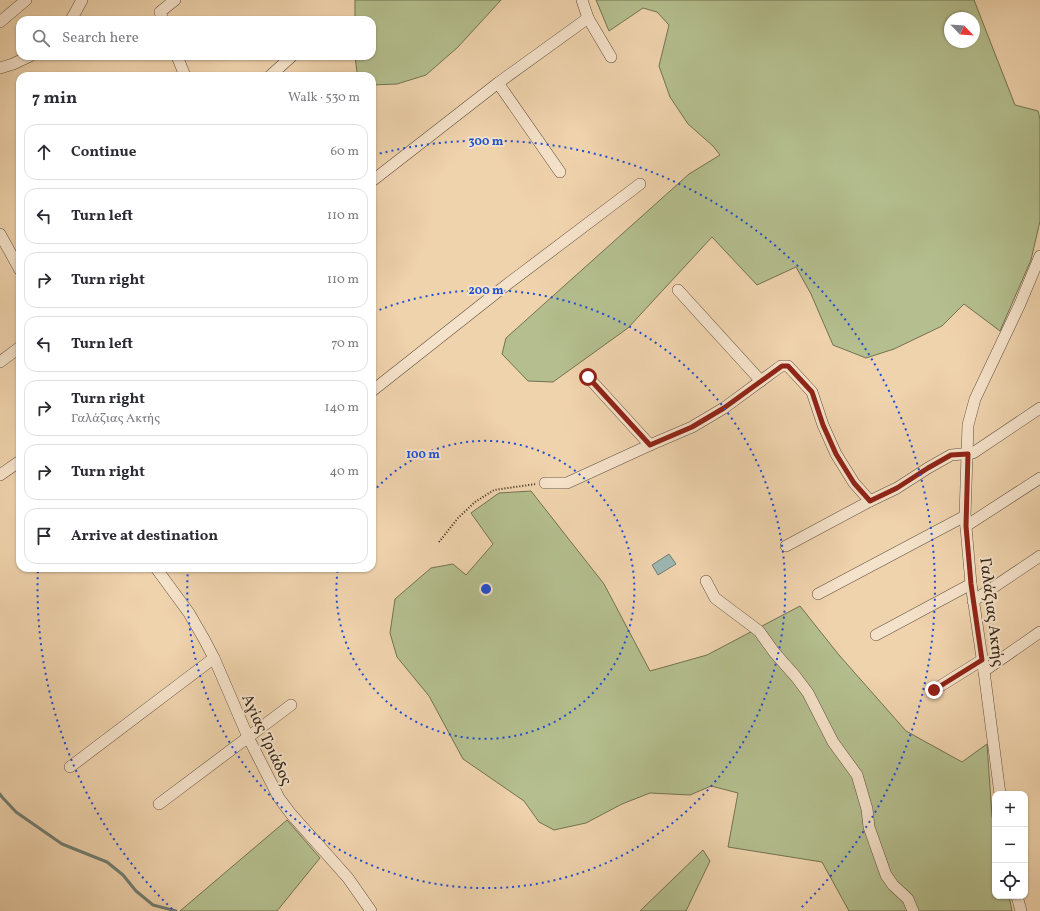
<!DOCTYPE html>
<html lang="en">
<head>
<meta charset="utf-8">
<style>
	:root { --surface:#fff; --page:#f7f7f7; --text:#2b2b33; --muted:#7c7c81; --line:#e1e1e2 }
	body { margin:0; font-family:Vollkorn,serif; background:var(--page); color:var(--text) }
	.controls { position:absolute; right:12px; bottom:12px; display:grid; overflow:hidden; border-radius:8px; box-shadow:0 1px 3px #0004 }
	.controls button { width:36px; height:36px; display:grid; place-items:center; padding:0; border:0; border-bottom:1px solid var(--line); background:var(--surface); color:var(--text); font:20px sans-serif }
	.compass { position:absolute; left:944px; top:12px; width:36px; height:36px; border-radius:50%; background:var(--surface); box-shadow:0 1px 3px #0004; rotate:115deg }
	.stop { position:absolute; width:12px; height:12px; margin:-9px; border:3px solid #8f2418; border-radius:50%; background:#fff }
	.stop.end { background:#8f2418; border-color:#fff; box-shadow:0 1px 4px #0008 }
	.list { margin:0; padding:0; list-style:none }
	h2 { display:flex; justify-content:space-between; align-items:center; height:52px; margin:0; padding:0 16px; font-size:17px }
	h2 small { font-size:13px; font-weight:400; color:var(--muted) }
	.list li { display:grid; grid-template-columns:26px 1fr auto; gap:12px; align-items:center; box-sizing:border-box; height:56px; margin:0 8px 8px; padding:0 8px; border:1px solid var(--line); border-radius:12px }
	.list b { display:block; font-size:15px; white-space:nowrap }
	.list p { margin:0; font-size:13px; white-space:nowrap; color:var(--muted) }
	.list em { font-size:13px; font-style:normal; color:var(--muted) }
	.icon { flex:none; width:22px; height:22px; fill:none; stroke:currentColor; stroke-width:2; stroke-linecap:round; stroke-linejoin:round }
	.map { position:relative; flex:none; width:1040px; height:911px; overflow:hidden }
	.search { position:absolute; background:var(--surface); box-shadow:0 1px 3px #0004; left:16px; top:16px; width:360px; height:44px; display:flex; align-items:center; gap:10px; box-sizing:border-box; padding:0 14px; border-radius:12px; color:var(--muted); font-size:15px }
	.panel { position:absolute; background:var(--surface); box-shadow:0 1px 3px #0004; left:16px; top:72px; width:360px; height:500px; border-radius:12px }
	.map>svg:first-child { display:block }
	.green { fill:#b4be8e; stroke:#737252; fill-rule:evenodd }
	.water { fill:#9bb7b1; stroke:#717d73 }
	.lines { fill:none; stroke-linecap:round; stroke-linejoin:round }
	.stream { stroke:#717d73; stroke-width:3 }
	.minor-casing { stroke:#61503c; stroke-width:12 }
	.path { stroke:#322517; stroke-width:2; stroke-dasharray:1 2; stroke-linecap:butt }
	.minor { stroke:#f5e2ca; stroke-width:11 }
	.route { stroke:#8f2418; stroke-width:5 }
	.ring { fill:none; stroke:#1d4ed8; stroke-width:2; stroke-dasharray:2 4 }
	.labels { text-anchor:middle; stroke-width:4; stroke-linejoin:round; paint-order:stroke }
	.street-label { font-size:16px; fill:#322517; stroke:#f5e2ca }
	.centre { fill:#1d4ed8; stroke:#f5e2ca; stroke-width:2 }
	.ring-label { font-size:12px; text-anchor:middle; font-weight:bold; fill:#1d4ed8; stroke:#f5e2ca; stroke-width:4; stroke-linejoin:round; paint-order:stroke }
</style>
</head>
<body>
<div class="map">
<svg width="1040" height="911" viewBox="0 0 1040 911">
	<rect width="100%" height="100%" fill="#efd3ad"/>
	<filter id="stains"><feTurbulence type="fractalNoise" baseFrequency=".005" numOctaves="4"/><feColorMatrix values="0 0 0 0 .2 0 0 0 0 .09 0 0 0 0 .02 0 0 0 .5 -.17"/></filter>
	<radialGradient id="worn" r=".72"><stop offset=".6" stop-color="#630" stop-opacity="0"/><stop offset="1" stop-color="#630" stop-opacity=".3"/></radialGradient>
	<g class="green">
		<path d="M355 0H501L458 47 426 75 397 84 372 85V76H360L357 72 355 56H372V20H355Z"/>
		<path d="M596 0H974L1015 105 1038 111 1040 119V221L1031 260 1000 331 964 304 942 326 894 349 866 358 833 345 811 294 796 267 757 285 712 237 628 328 553 382 528 381 502 354 506 338 689 174 720 155 713 146 688 124 670 97 659 66 669 25 657 12 643 8 609 31ZM950 18H974V42H950Z"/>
		<path d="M531 491 604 584 650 671 707 655 800 606 839 655 906 731 962 762 987 744 992 816 995 830V896H1009L1012 911H849L822 862 728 847 738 793 711 786 690 795 650 793 622 804 586 823 554 830 539 822 524 801 463 759 429 696 397 657 390 633 395 599 431 568 453 564 466 575 493 544 471 513 499 493Z"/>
		<path d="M287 820 320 858 277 911H180Z"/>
		<path d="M703 850 710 861 686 911H640Z"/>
	</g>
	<path class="water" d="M669 554 676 564 658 575 652 565Z"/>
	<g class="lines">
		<path class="stream" d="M0 794 2 797 16 812 62 844 107 862 123 875 136 891 153 905 176 911"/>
		<g class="minor-casing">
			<g id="minor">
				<path d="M582 0 588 18 611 57"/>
				<path d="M71 20 82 0"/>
				<path d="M163 20 160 12 175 0"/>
				<path d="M0 22 26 0"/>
				<path d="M177 56 185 76"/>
				<path d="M0 68 13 64 30 56"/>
				<path d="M270 76 292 56"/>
				<path d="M498 83 560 172"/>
				<path d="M372 181 498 83 588 18"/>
				<path d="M0 234 20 270"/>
				<path d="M678 290 761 381"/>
				<path d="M0 362 20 347"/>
				<path d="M588 377 650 445"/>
				<path d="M372 391 505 286 640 184"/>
				<path d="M0 475 20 461"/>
				<path d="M545 483H567L650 445 692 427 724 408 781 366H788L812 392 823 425 836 454 854 483 870 501 897 488 928 468 951 455 973 453 1040 408"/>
				<path d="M966 526 1040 478"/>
				<path d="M786 546 870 501"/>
				<path d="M156 568 189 613 204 639 214 658 248 737 279 798 291 814 348 878 371 911"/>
				<path d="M706 581 715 598 759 631 774 652 796 677 808 693 833 742 857 775 867 809 869 827 886 875 893 885 908 899 913 911"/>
				<path d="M818 594 965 516"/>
				<path d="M973 601 1040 556"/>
				<path d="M876 635 971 584"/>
				<path d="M984 671 1040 632"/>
				<path d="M934 690 982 660"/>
				<path d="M70 767 214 658"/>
				<path d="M1000 794 984 671 971 584 965 516 968 425 975 399 1020 304 1040 256"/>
				<path d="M159 804 291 705"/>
				<path d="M1017 896 1021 911"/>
			</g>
		</g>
		<path class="path" d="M439 542 458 518 475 502 494 490 536 484"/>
		<use href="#minor" class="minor"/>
	</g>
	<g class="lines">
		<path class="route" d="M588 377 650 445 692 427 724 408 782 366H788L812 392 823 425 836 454 854 483 870 501 897 488 928 468 951 455 968 454 966 526 971 584 982 660 934 690"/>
	</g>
	<g class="ring">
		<path d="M373 492A149 149 0 1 1 338 568"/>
		<path d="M374 312A299 299 0 1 1 188 568"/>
		<path d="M172 909A448 448 0 0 1 38 569M374 155A448 448 0 0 1 800 909"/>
	</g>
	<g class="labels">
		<g class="street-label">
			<text transform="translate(993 612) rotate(83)" y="6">Γαλάζιας Ακτής</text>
			<text transform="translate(268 739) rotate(65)" y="6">Αγίας Τριάδος</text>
		</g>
	</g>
	<circle cx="486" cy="589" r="6" class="centre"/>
	<g class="ring-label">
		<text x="486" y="145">300 m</text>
		<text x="486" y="294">200 m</text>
		<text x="423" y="458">100 m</text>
	</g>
	<rect width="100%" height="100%" filter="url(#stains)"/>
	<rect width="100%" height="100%" fill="url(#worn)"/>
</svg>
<div class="controls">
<button>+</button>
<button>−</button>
<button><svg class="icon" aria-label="locate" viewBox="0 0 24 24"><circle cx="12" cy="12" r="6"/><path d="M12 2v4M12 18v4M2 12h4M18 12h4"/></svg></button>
</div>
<svg class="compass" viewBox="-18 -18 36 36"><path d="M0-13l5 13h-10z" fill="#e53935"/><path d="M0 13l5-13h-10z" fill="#7c7c81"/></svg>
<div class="stop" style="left:588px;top:377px"></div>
<div class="stop end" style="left:934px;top:690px"></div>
<div class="search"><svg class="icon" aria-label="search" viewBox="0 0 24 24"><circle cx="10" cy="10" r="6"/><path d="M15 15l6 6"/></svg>Search here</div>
<section class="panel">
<h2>7 min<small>Walk · 530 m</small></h2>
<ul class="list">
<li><svg class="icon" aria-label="ahead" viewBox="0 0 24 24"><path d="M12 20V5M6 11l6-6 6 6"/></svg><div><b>Continue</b></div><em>60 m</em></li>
<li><svg class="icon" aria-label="left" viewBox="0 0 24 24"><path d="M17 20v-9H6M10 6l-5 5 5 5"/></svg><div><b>Turn left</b></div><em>110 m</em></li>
<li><svg class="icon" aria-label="right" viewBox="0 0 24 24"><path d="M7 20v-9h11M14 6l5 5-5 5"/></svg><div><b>Turn right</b></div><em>110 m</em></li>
<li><svg class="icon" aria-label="left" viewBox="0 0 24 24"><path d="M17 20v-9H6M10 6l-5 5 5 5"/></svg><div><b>Turn left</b></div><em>70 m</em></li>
<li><svg class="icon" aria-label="right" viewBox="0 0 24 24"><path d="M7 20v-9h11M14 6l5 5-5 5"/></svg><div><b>Turn right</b><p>Γαλάζιας Ακτής</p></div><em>140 m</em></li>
<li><svg class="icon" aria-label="right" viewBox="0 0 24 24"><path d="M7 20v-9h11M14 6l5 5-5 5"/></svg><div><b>Turn right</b></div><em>40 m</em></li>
<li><svg class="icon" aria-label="arrive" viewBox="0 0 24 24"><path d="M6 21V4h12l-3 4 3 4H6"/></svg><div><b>Arrive at destination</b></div></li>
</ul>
</section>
</div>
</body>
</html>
